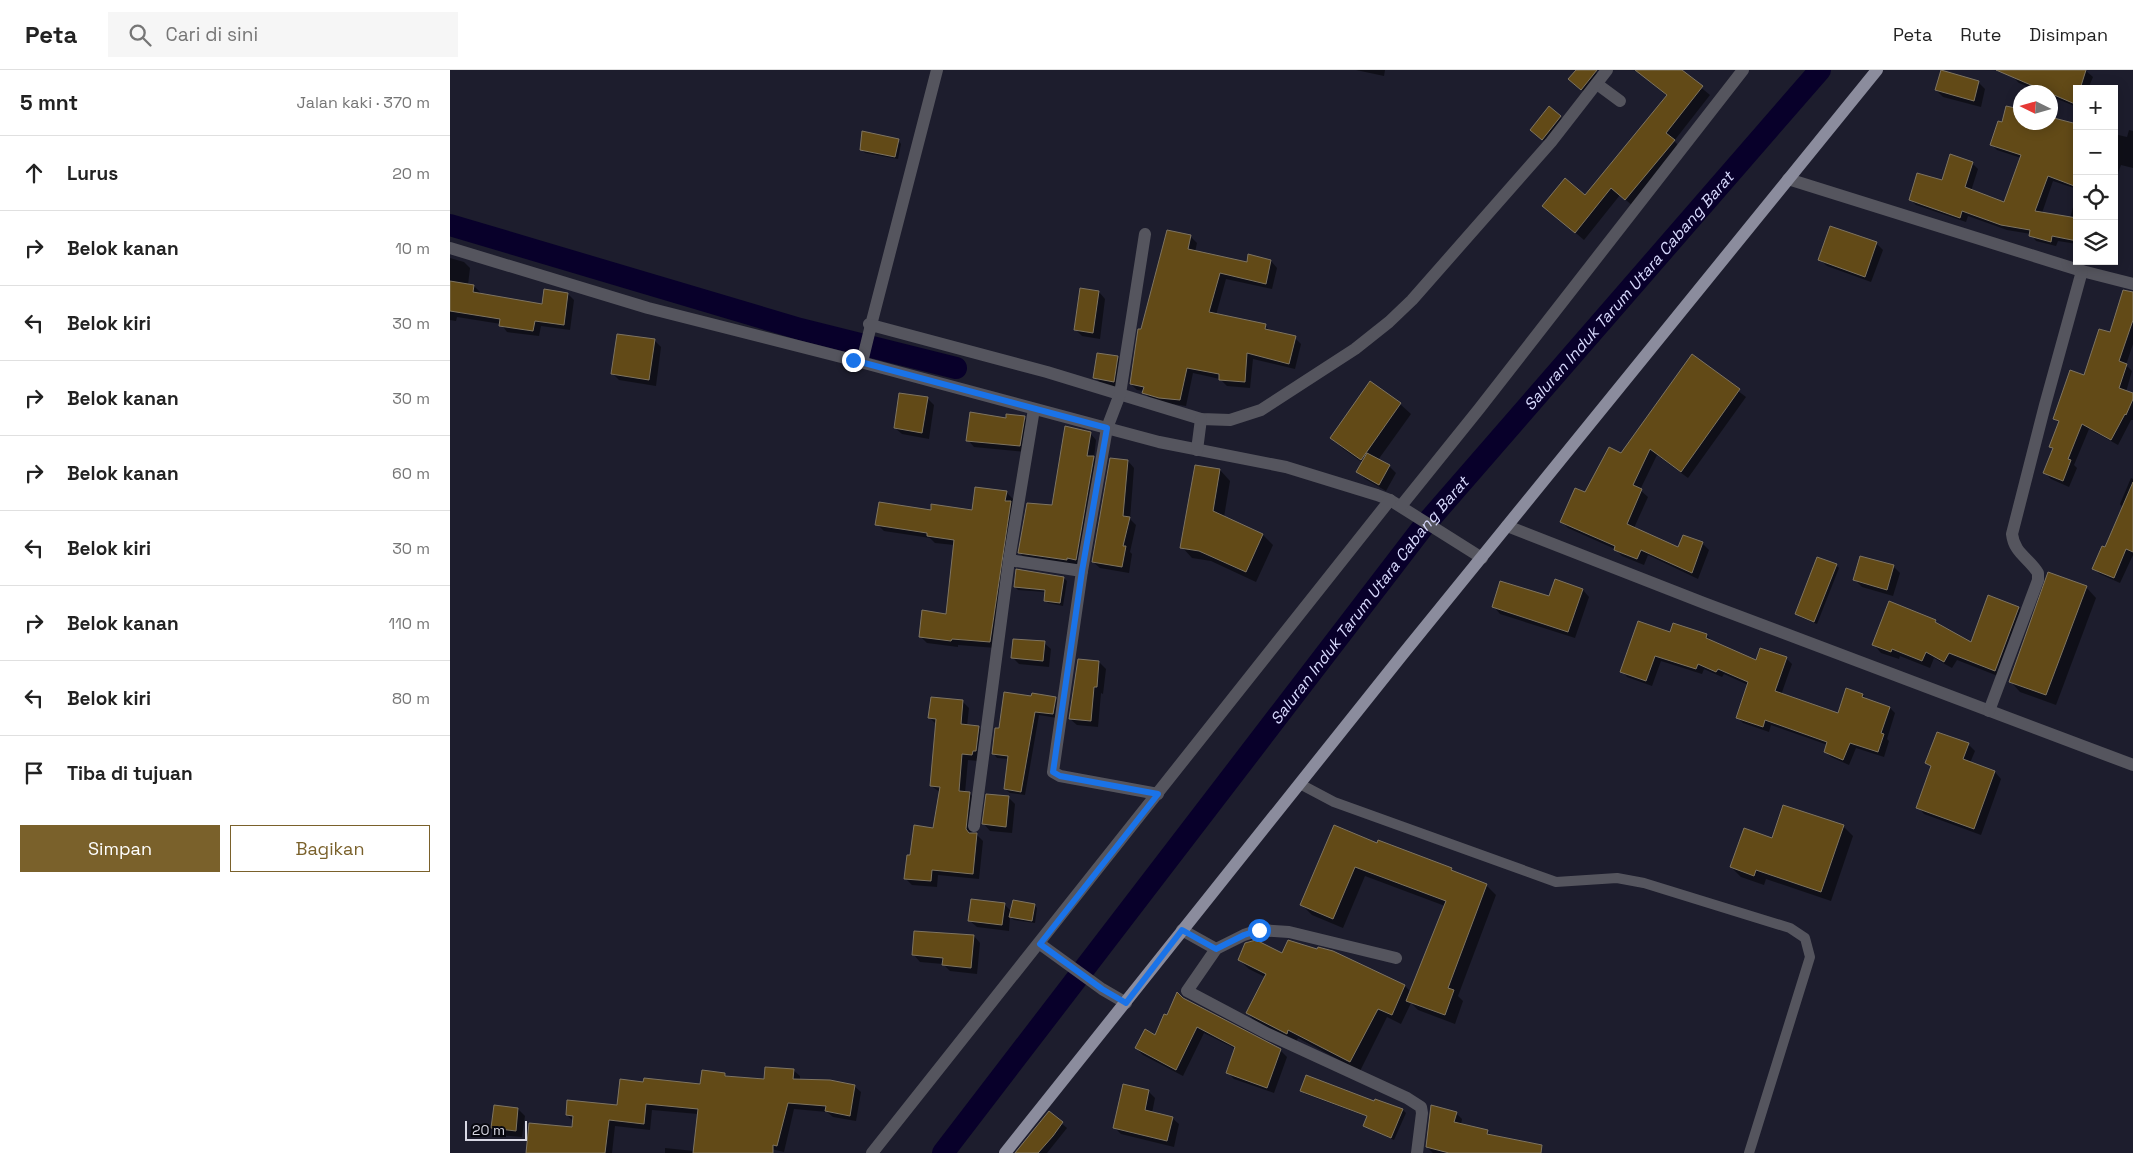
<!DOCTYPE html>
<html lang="id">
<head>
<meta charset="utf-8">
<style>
	:root { --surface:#fff; --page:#f6f6f6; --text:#222; --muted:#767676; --line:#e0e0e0; --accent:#7a612b }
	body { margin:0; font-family:"Space Grotesk",sans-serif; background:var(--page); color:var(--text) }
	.controls { position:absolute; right:15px; top:15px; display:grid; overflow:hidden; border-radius:0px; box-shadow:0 2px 12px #0003 }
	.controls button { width:45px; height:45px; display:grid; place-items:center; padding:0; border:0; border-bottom:1px solid var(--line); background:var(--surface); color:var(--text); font:25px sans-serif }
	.compass { position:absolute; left:1563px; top:15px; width:45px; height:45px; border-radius:50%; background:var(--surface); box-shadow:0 2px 12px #0003; rotate:275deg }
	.scale { position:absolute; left:15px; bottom:12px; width:62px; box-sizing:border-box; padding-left:5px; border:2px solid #d8d8e4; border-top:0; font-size:14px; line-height:18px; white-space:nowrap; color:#d8d8e4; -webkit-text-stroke:4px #08080f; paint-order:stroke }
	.stop { position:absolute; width:15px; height:15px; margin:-11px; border:4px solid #1a73e8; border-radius:50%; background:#fff }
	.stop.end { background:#1a73e8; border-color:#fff; box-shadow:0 1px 5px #0008 }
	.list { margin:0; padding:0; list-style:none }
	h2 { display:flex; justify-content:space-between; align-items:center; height:65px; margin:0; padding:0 20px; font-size:21px }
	h2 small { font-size:16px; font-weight:400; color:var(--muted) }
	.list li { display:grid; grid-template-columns:32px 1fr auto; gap:15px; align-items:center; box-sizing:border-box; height:75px; padding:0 20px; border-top:1px solid var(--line) }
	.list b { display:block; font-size:19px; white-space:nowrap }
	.list em { font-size:16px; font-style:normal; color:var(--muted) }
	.actions { display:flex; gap:10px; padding:15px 20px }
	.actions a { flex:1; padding:11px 0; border:1px solid var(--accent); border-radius:0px; text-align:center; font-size:18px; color:var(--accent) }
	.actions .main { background:var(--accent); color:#fff }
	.icon { flex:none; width:28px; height:28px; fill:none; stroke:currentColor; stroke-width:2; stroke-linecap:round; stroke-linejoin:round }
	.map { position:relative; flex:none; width:1683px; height:1083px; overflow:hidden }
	header { display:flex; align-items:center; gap:30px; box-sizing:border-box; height:70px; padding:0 25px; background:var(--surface); border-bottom:1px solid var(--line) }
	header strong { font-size:24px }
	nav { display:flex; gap:28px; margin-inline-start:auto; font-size:18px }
	.search { width:350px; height:45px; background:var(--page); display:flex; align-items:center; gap:12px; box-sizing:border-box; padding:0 18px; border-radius:0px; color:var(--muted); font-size:19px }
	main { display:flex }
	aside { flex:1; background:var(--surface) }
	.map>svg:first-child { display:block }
	.shadow { fill:#0007 }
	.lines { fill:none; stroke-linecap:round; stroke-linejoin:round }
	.canal { stroke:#08002a; stroke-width:22 }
	.building { fill:#624a17; stroke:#7e7461 }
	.service { stroke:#55555e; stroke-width:10 }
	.minor { stroke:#55555e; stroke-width:12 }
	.primary { stroke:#8b8c9d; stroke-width:12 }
	.route { stroke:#1a73e8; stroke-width:6 }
	.labels { text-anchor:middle; stroke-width:4; stroke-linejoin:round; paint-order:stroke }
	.water-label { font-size:16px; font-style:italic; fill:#d8d9fd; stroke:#08080f }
</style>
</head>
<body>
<header>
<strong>Peta</strong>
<div class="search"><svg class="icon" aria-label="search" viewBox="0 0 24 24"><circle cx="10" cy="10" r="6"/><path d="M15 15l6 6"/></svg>Cari di sini</div>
<nav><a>Peta</a><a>Rute</a><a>Disimpan</a></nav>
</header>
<main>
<aside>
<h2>5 mnt<small>Jalan kaki · 370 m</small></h2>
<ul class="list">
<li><svg class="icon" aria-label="ahead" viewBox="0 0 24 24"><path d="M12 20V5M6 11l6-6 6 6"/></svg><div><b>Lurus</b></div><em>20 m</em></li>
<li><svg class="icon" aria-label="right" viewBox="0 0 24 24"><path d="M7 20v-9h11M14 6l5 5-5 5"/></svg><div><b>Belok kanan</b></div><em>10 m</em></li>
<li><svg class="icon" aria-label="left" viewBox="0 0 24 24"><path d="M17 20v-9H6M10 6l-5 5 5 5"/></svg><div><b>Belok kiri</b></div><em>30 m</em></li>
<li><svg class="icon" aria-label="right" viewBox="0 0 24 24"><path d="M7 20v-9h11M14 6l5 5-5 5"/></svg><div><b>Belok kanan</b></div><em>30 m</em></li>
<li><svg class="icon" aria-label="right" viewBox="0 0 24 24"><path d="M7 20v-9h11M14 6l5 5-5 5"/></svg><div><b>Belok kanan</b></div><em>60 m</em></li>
<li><svg class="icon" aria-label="left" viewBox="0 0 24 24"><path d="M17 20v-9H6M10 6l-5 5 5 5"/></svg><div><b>Belok kiri</b></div><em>30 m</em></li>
<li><svg class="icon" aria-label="right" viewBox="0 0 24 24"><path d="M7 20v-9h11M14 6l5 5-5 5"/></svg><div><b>Belok kanan</b></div><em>110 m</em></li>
<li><svg class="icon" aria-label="left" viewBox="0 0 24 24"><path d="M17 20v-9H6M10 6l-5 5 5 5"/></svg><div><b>Belok kiri</b></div><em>80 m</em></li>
<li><svg class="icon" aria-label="arrive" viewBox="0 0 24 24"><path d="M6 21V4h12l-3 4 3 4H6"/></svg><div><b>Tiba di tujuan</b></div></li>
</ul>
<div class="actions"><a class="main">Simpan</a><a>Bagikan</a></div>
</aside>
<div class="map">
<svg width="1683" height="1083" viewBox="0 0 1683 1083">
	<rect width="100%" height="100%" fill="#1d1d2d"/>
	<g class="shadow">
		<path d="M906 0H935L934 6Z"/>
		<path d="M1127 0H1144L1152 8 1139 25 1127 16Z"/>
		<path d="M1200 0H1230L1260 25 1224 71 1232 79 1184 137 1170 125 1134 170 1094 136 1136 126 1217 26 1195 7Z"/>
		<path d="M1565 0H1635L1643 7 1638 19H1627V37L1600 26V22H1592L1569 13 1562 6Z"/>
		<path d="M1528 12 1535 19 1531 37 1493 27 1486 20Z"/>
		<path d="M1557 37 1570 40V52L1627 55V119L1603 111 1592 143 1620 148 1627 123V174L1608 171 1606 176 1586 171 1581 164 1557 160 1518 146 1516 152 1466 135 1460 129 1522 93 1528 99 1521 121 1555 134 1571 88 1547 80 1542 75 1553 54Z"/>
		<path d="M1110 47 1117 53 1100 75 1088 66Z"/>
		<path d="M1679 60 1683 61V98L1671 95 1664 114V64L1677 67Z"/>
		<path d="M448 70 451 74 448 89 415 83 412 80Z"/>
		<path d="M718 161 741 167 747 173 745 182 798 193 821 191 827 198 822 219 776 209 766 245 815 256 821 261 845 268 851 274 845 299 803 289 800 318 777 316 770 309 743 303 736 336 716 333 700 329 694 321 687 320 681 314 692 261Z"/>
		<path d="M1426 173 1433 180 1421 212 1377 196 1370 190Z"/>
		<path d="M0 188 14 192 20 198 18 215 24 216 30 222V224L93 235 118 224 124 230 120 260 91 256 89 266 57 262 51 254 7 247 6 251 0 250Z"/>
		<path d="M649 222 655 229 650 269 632 266 625 259Z"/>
		<path d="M1683 228V274L1676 295 1682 301 1676 322 1683 325V350H1681L1668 375 1639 359 1624 395 1627 398 1619 417 1601 409 1595 403 1604 380 1600 376 1610 354 1604 348 1634 306Z"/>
		<path d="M205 271 211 277 206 316 169 310 162 303Z"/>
		<path d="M1242 286 1296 327 1238 408 1207 385 1190 420 1198 427 1184 458 1229 478 1252 473 1259 480 1248 509 1198 485 1194 495 1172 486 1165 479 1118 458 1111 451 1172 384Z"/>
		<path d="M667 287 674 294 670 318 651 314 645 307Z"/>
		<path d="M477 328 484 335 479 369 452 364 445 358Z"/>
		<path d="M950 334 961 344 928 390 939 396 946 403 936 421 915 409 908 402 913 393 892 378 882 367Z"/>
		<path d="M574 348 581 354 576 382 524 377 518 370 557 349Z"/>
		<path d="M640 363 646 370 644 388 649 394 632 495 576 489 570 483 603 436Z"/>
		<path d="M678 391 684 398 680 449 686 455 680 482 682 484 679 503 650 498 643 492Z"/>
		<path d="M770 400 780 411 774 447 813 465 823 475 806 512 761 491 742 488 732 477Z"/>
		<path d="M1681 408 1683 409V485L1670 513 1650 504 1644 499 1656 479 1673 438 1670 434Z"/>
		<path d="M556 422 563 429 546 578 508 575V577L477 573 470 566 497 545 504 475 485 473 480 468 434 461 427 454 482 441H523Z"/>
		<path d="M1386 495 1389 498 1367 554 1350 547 1347 544Z"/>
		<path d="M1443 496 1450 503 1443 526 1412 517 1405 510Z"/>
		<path d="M614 508 617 511 613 536 598 533 595 530 596 522 568 520 565 517Z"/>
		<path d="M1106 511 1133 520 1139 527 1125 568 1050 544 1044 537 1100 528Z"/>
		<path d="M1636 517 1646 528 1606 635 1570 622 1560 611Z"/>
		<path d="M1569 538 1576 546 1553 608 1507 590 1502 598 1484 588 1480 598 1450 586 1449 589 1431 583 1424 575 1485 551 1490 556 1521 574Z"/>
		<path d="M1224 555 1257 565 1262 572 1307 592 1336 588 1342 594 1331 625 1388 645 1397 620 1413 625 1418 630 1440 638 1445 643 1437 669 1439 671 1434 687 1406 678 1399 695 1381 687 1375 681 1378 675 1321 655 1319 662 1293 653 1287 647 1298 615 1274 604 1272 607 1254 599 1252 604 1211 591 1202 616 1177 607 1172 601 1221 564Z"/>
		<path d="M594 573 601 579 599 597 569 594 562 587Z"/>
		<path d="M649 592 656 599 653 624 651 623 648 657 627 655 620 649Z"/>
		<path d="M582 627 605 628 609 632 607 648 589 645 575 725 560 723 555 719 559 689 547 688 543 683 550 659Z"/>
		<path d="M512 631 519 638 517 656 528 657 535 663 528 691 518 690 515 723 520 724 526 730 522 764 527 765 533 771 529 809 488 805 487 817 462 815 456 809 461 787 484 760 490 722 481 716 486 654 480 648Z"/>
		<path d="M1518 674 1525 681 1520 693 1545 702 1551 709 1531 765 1474 744 1468 737 1482 698 1477 693Z"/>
		<path d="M558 727 565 734 562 763 540 761 534 754Z"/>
		<path d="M1393 756 1403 766 1381 831 1316 809 1314 815 1291 807 1281 797 1323 770Z"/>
		<path d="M927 775 1001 799 1004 802 1036 815 1046 825 1008 926 1013 931 1005 954 968 940 961 933 951 954 937 947 910 1001 848 968 846 972 807 953 797 943 815 907 799 899 789 890 833 884 955 916 961 922 995 836 915 806 893 858 862 845 852 835Z"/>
		<path d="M554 834 562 842 584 835 587 838 585 853 564 850 560 847 559 861 527 857 520 851Z"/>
		<path d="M524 866 530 873 527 904 500 901 493 894 470 892 464 885Z"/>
		<path d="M732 929 830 980 837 987 824 1023 784 1009 777 1002 786 979 754 963 733 1006 693 985 686 978 705 966 717 947Z"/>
		<path d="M343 1000 350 1006V1010L404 1016 411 1022 406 1051 383 1047 377 1042 344 1039 334 1082 294 1073 279 1083H215V1078L244 1081 248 1044 202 1040 200 1060 165 1056 162 1083H77L123 1058V1051L117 1045 168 1036 194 1014 251 1016 275 1004 278 1008 315 1011Z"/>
		<path d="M698 1021 705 1028 702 1043 722 1048 729 1054 724 1077 671 1064 664 1057Z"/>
		<path d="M851 1021 925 1032 926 1031 953 1040 956 1043 944 1070 918 1058 915 1055 918 1047 855 1024Z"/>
		<path d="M68 1039 75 1046 72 1067 49 1065 42 1058Z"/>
		<path d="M599 1043 617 1058 597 1083H568Z"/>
		<path d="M1006 1043 1012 1049 1011 1055 1037 1061 1042 1066 1088 1083H983L977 1077Z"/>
	</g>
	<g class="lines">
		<g class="canal">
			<path d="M0 155 350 259 506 298"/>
			<path id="s1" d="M493 1083 973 457 1370 0"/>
		</g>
	</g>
	<g class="building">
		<path d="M1126 0H1147L1131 20 1118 9Z"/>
		<path d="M1185 0H1232L1253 16 1216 63 1225 70 1175 130 1161 118 1125 163 1092 136 1115 108 1135 125 1217 25Z"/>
		<path d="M1491 0 1529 11 1524 31 1485 20Z"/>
		<path d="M1546 0H1636L1630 19H1627L1625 34Z"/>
		<path d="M1099 36 1111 46 1092 70 1080 60Z"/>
		<path d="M1556 36 1570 39V52H1600V47L1627 54V117L1598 106 1585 141 1627 148V171L1602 166 1601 172 1579 166 1580 160 1551 155 1512 141 1510 148 1459 130 1467 103 1492 110 1500 84 1523 92 1515 117 1554 132 1571 85 1540 75 1548 51 1552 52Z"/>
		<path d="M412 61 449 69 445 87 410 80Z"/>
		<path d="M1380 156 1427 172 1415 207 1368 190Z"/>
		<path d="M717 160 741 165 738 179 797 192 798 184 821 190 816 214 770 203 759 242 816 254 815 259 846 266 839 294 797 283 795 312 769 310V304L737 298 730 330 709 328 692 323 694 317 680 314 688 259H691Z"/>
		<path d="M0 211 24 215 23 222 92 234 94 219 118 223 114 255 85 251 83 261 49 256 50 249 0 241Z"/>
		<path d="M630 218 649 221 643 263 624 260Z"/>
		<path d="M1673 220 1683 222V250L1669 291 1677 294 1669 318 1683 323V329L1676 345 1675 344 1661 370 1632 354 1618 389 1621 390 1613 411 1593 403 1603 378 1599 377 1609 351 1603 349 1620 300 1634 305 1649 259 1660 262Z"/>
		<path d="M167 264 205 269 199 310 161 304Z"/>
		<path d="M647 283 668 286 664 312 643 308Z"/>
		<path d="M1242 284 1290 319 1231 402 1200 379 1183 415 1192 419 1177 454 1228 477 1233 465 1253 472 1242 503 1191 480 1187 489 1164 480 1165 476 1110 452 1125 418 1135 422 1159 377 1171 383Z"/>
		<path d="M920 311 951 333 911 390 880 368Z"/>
		<path d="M449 323 478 327 472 363 444 358Z"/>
		<path d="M520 342 556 348V344L575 346 570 376 516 371Z"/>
		<path d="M615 356 641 362 637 386H644L626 490 617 488V490L568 483 577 433 602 435Z"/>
		<path d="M917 383 940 395 929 415 906 402Z"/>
		<path d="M660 388 678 390 673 446 680 447 673 476H676L672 497 642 492Z"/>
		<path d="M745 395 770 399 763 441 813 464 796 502 749 481 730 478Z"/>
		<path d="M1683 412V482L1676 479 1664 508 1642 499 1652 476 1655 477Z"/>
		<path d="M525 417 557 421 555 431H561L540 572 502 569 501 571 469 567 472 540 496 544 504 470 477 466V463L425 455 429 432 481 440V434L522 440Z"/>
		<path d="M1410 486 1444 495 1437 520 1403 510Z"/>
		<path d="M1367 487 1387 494 1364 552 1345 544Z"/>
		<path d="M566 499 614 507 610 533 594 531 595 520 564 517Z"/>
		<path d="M1598 502 1637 516 1596 625 1559 612Z"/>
		<path d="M1105 509 1133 519 1118 562 1042 537 1050 511 1099 526Z"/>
		<path d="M1538 525 1569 537 1545 601 1499 583 1494 592 1476 582 1472 591 1442 579 1441 582 1422 575 1439 531 1486 550 1485 552 1521 572Z"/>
		<path d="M1188 551 1220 562 1223 553 1257 564 1256 568 1306 590 1310 578 1337 587 1325 621 1388 643 1396 618 1413 624 1412 627 1440 637 1431 663 1434 664 1428 682 1400 673 1393 690 1374 682 1377 672 1315 650 1313 657 1286 648 1298 612 1268 599 1266 602 1248 594 1246 599 1205 586 1196 611 1170 602Z"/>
		<path d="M563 569 595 571 593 591 561 588Z"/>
		<path d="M628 589 649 591 647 617H644L641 651 619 649Z"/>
		<path d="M554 622 581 626 582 623 606 627 603 644 585 642 571 722 554 719 558 686 542 684 545 658H549Z"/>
		<path d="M481 627 513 630 511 654 529 656 526 681H523L522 685 512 684 509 721 520 722 516 759 519 763H527L523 804 482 800 481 811 454 809 457 785H460L464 755 483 758 490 717 480 716 486 649 478 648Z"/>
		<path d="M1487 662 1519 673 1513 689 1545 701 1524 759 1466 738 1481 696 1475 693Z"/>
		<path d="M536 724 559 726 556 757 532 754Z"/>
		<path d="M1333 735 1394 755 1371 822 1306 800 1304 806 1280 797 1294 758 1322 768Z"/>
		<path d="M884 755 927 773 928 770 1002 798 1001 800 1037 814 998 918 1004 920 995 945 956 931 996 831 905 797 883 849 850 835Z"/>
		<path d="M521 829 555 833 552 855 518 851Z"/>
		<path d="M563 830 585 834 582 851 559 847Z"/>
		<path d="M464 861 524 865 521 898 492 895 493 888 462 885Z"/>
		<path d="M806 870 832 883 838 870 867 879 868 877 883 881 955 915 942 945 928 939 900 992 838 960 837 964 796 943 816 904 788 890 795 873Z"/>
		<path d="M727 922 733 928 831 979 817 1018 776 1003 785 977 747 957 726 1000 685 978 695 959 705 965 714 944 717 945Z"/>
		<path d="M315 997 344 999 343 1009 380 1010 405 1015 400 1046 375 1041 376 1036 338 1033 327 1076 323 1075V1083H243L248 1039 196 1034 194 1054 159 1050 155 1083H76L79 1053 122 1057 123 1046 116 1045 117 1030 167 1035 170 1009 193 1012 194 1008 250 1014 252 1000 275 1003V1006L314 1009Z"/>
		<path d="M856 1005 924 1031 925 1029 953 1039 941 1068 913 1056 917 1046 850 1021Z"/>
		<path d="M673 1014 699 1020 695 1040 723 1047 717 1071 663 1058Z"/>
		<path d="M44 1035 68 1038 66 1061 41 1058Z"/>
		<path d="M981 1035 1007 1042 1004 1052 1038 1060 1037 1064 1092 1075 1091 1083H999L976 1077Z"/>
		<path d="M599 1041 613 1052 603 1066 588 1083H565Z"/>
	</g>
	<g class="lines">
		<path class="service" d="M850 714 884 732 1106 812 1167 808 1194 813 1340 858 1355 868 1360 887 1299 1083"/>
		<g class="minor">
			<path d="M1147 14 1170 31"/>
			<path d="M1338 109 1632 201 1683 214"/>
			<path d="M0 178 198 238 403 290 709 372 836 397 927 425 940 430 1032 488"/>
			<path d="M419 254 421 255 487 0"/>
			<path d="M412 292 421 255 597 302 751 349 780 350 811 340 905 279 939 252 962 230 1101 72 1157 0"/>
			<path d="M747 380 751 349"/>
			<path d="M951 436 1029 339 1293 0"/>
			<path d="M1057 456 1254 533 1683 695"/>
			<path d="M559 490 632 501 657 358 670 324 695 164"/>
			<path d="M632 501 603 702 610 706 708 724"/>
			<path d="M1539 641 1588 510V503C1579 488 1564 483 1562 464L1595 335 1632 201"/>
			<path d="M524 756 559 490 584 339"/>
			<path d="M732 860 766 879"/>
			<path d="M590 874 652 919 676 933"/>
			<path d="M946 888 839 862 809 860 794 865 766 879 737 921 818 964 957 1028 971 1037 972 1043 967 1083"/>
			<path d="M422 1083 940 430"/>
		</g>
		<path class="primary" d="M555 1083 953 584 1427 0"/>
	</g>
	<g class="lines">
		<path class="route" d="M403 290 657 358 632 501 603 702 610 706 708 724 590 874 652 919 676 933 732 860 766 879 794 865 809 860"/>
	</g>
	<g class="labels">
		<g class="water-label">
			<text dy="6" stroke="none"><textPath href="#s1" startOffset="1102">Saluran Induk Tarum Utara Cabang Barat</textPath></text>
			<text dy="6" stroke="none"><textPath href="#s1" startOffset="698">Saluran Induk Tarum Utara Cabang Barat</textPath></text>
		</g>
	</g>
</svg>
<div class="controls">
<button>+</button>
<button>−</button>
<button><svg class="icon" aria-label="locate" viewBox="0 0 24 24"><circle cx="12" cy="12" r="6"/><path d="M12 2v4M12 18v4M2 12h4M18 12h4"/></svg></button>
<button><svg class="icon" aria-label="layers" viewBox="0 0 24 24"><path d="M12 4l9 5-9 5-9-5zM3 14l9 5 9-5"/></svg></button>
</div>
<svg class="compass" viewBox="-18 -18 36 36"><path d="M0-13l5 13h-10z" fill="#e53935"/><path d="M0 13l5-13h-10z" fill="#767676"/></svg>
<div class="scale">20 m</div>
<div class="stop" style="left:809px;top:860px"></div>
<div class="stop end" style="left:403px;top:290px"></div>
</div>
</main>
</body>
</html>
